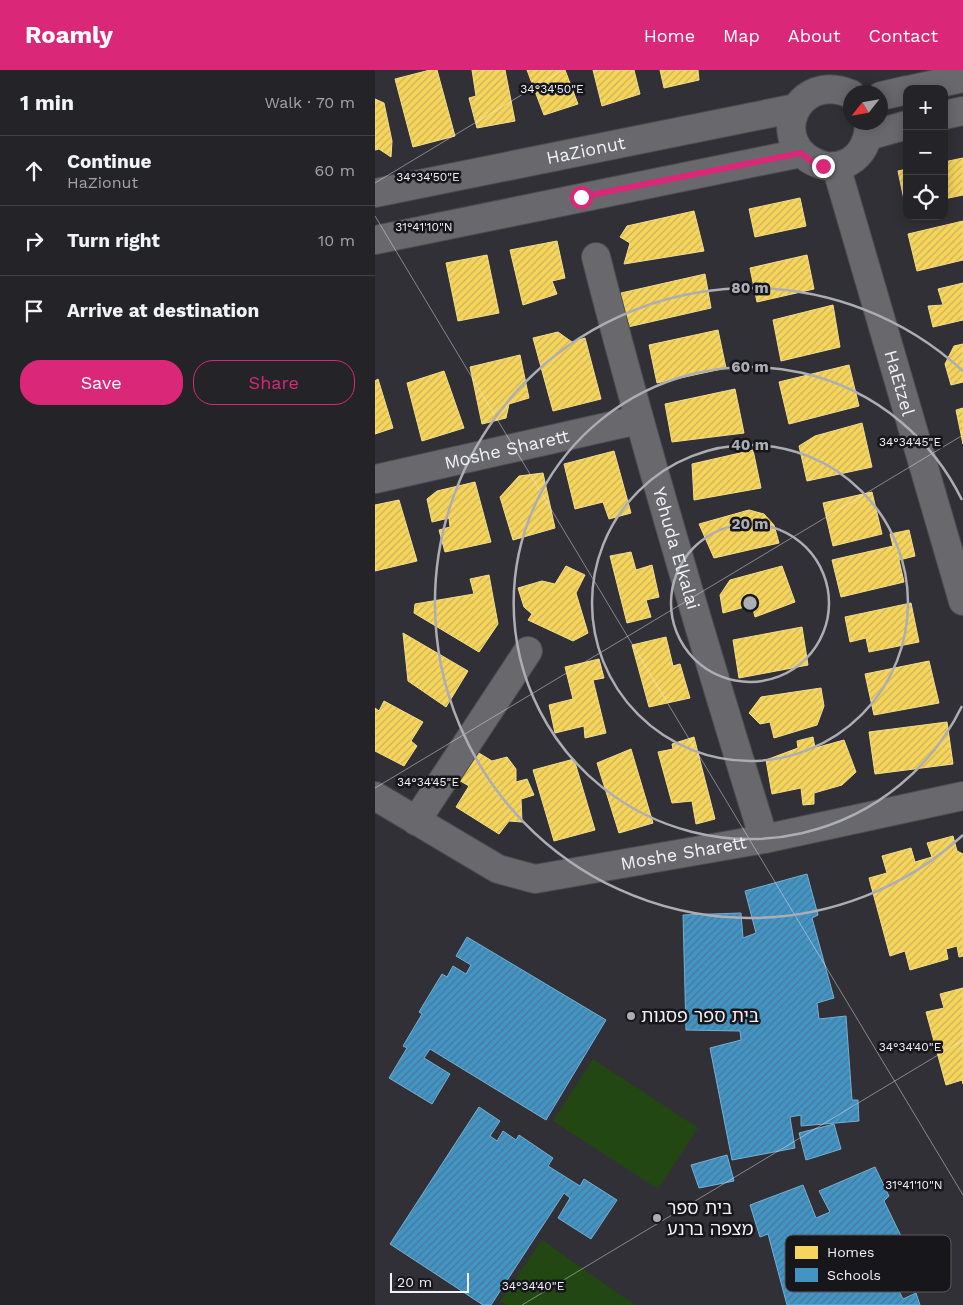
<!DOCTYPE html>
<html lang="en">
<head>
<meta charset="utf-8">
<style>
	:root { --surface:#242428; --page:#303034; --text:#f1f3f6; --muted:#a3a4a8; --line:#414145; --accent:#db2777 }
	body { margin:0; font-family:"Work Sans","Noto Sans Hebrew",sans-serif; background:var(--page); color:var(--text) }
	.controls { position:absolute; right:15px; top:15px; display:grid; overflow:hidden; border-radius:10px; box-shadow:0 2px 12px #0003 }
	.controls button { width:45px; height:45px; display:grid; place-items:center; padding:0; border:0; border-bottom:1px solid var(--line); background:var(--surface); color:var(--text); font:25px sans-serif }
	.compass { position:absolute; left:468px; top:15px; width:45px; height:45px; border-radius:50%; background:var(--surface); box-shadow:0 2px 12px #0003; rotate:239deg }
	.scale { position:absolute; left:15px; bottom:12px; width:79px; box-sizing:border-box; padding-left:5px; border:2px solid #f1f1f9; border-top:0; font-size:14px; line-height:18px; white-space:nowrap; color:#f1f1f9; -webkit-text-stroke:4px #16161b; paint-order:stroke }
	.stop { position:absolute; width:15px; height:15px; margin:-11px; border:4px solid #db2777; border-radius:50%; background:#fff }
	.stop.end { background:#db2777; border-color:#fff; box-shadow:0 1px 5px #0008 }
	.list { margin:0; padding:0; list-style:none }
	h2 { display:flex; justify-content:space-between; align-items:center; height:65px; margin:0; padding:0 20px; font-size:21px }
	h2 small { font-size:16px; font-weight:400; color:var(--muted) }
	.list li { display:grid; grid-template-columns:32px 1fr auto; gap:15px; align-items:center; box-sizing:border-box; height:70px; padding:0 20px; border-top:1px solid var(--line) }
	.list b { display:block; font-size:19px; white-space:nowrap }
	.list p { margin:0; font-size:16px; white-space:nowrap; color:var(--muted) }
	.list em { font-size:16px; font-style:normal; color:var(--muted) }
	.actions { display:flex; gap:10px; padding:15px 20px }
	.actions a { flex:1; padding:11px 0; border:1px solid var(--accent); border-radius:20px; text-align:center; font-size:18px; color:var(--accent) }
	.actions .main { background:var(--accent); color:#fff }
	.icon { flex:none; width:28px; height:28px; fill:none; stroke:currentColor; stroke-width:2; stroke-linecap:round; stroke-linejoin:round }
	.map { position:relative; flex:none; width:588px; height:1235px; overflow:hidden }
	header { display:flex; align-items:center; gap:30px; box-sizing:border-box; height:70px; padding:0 25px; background:var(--accent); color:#fff }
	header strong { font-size:24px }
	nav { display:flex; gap:28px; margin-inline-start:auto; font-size:18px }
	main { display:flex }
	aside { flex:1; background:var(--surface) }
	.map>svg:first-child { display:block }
	.grass { fill:#224713 }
	.homes { fill:url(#homes-hatch); stroke:#f4dd8b }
	.schools { fill:url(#schools-hatch); stroke:#77afd3 }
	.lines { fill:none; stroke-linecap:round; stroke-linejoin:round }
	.minor-casing { stroke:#4c4c52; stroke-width:30 }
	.minor { stroke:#68686d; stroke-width:28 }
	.route { stroke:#db2777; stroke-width:6 }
	.ticks { fill:none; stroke:#f1f1f9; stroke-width:1; stroke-opacity:0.45 }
	.ring { fill:none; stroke:#adadb5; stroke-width:2.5 }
	.poi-dot { fill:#adadb5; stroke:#16161b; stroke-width:2 }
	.labels { text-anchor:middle; stroke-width:5; stroke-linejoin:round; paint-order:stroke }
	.street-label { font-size:18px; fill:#f1f1f9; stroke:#16161b }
	.poi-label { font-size:18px; fill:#f1f1f9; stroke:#16161b; text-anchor:start }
	.key { fill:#16161b; stroke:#58585e; stroke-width:1 }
	.key-label { font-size:14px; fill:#f1f1f9 }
	.ticks-label { font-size:12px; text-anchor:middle; fill:#f1f1f9; stroke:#16161b; stroke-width:5; stroke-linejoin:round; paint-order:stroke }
	.centre { fill:#adadb5; stroke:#16161b; stroke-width:2.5 }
	.ring-label { font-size:15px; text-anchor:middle; font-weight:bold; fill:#adadb5; stroke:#16161b; stroke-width:5; stroke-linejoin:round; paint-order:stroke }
</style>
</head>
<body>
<header>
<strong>Roamly</strong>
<nav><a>Home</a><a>Map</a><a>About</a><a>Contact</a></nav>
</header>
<main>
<aside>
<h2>1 min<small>Walk · 70 m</small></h2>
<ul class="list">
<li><svg class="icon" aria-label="ahead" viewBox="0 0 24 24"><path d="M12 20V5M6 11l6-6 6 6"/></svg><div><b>Continue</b><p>HaZionut</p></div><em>60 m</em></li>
<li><svg class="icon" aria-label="right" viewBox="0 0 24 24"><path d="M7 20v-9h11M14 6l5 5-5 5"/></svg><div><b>Turn right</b></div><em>10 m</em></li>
<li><svg class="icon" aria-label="arrive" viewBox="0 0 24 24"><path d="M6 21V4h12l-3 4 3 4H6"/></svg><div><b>Arrive at destination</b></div></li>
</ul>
<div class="actions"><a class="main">Save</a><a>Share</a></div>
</aside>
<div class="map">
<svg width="588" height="1235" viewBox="0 0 588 1235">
	<defs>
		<pattern id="homes-hatch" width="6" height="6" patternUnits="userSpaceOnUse" patternTransform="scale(1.25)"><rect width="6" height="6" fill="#f6d55c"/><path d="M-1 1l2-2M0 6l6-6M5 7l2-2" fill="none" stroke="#cab258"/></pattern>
		<pattern id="schools-hatch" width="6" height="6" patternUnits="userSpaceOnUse" patternTransform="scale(1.25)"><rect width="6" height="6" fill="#4393c3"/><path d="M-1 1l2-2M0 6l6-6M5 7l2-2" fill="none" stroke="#457999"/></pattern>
	</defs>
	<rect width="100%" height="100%" fill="#303036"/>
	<g class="grass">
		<path d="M218 989 323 1058 283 1119 178 1051Z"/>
		<path d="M167 1170 260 1235H131L125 1231Z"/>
	</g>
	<g class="homes">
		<path d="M55 0H62L80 66 38 77 20 9Z"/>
		<path d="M97 0H130L140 51 102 58 94 28 101 26Z"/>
		<path d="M152 0H190L203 34 169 45Z"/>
		<path d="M218 0H259L265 24 227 36Z"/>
		<path d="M285 0H323L324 10 289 18Z"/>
		<path d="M0 29 9 33 17 71 16 87 4 79 0 80Z"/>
		<path d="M588 88V125L569 129V92Z"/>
		<path d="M532 99V144L523 101Z"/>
		<path d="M425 128 431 156 380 167 374 139Z"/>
		<path d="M319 141 329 181 249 194 255 173 245 167 252 156Z"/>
		<path d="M588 151V190L542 201 533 164Z"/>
		<path d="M182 171 190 208 177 211 182 224 148 235 135 180Z"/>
		<path d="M112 185 124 243 83 251 71 193Z"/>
		<path d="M432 185 439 219 382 232 375 198Z"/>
		<path d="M330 204 336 238 253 257 246 223Z"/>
		<path d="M588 213V250L558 257 553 236 568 235 563 219Z"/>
		<path d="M458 235 465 277 406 291 398 250Z"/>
		<path d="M343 260 351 298 282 313 274 275Z"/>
		<path d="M183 262 197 272 210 268 226 329 178 341 158 268Z"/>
		<path d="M588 274V312L576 315 570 294 579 276Z"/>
		<path d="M145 285 154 328 134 334 131 348 107 354 95 297Z"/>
		<path d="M474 295 484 336 414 354 404 312Z"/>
		<path d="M69 301 89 358 47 371 32 313Z"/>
		<path d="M3 309 18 358 0 364V311Z"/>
		<path d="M360 319 369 363 297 372 290 334Z"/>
		<path d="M588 338V374L581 340Z"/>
		<path d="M487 353 497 397 432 411 424 376 440 366Z"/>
		<path d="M378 380 386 418 319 430 317 394Z"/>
		<path d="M239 381 256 443 234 449 228 432 200 439 189 394Z"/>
		<path d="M168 403 180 458 138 470 125 427 144 406Z"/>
		<path d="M100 412 116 472 70 482 64 460 75 457 74 448 57 452 52 429 62 421Z"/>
		<path d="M497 422 507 464 458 476 448 433Z"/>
		<path d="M24 430 42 491 0 501V435Z"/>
		<path d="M374 440 389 444 399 455 404 473 339 488 324 454Z"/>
		<path d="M534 460 540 486 524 490 529 512 466 527 457 490 518 476 515 464Z"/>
		<path d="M256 482 261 500 277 495 284 527 271 530 276 547 252 553 235 486Z"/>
		<path d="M191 496 210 505 201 523 213 563 198 571 153 550 157 544 149 537 143 518 167 511 180 514Z"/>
		<path d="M407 496 420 532 380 547 377 535 348 543 345 525 355 510Z"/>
		<path d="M114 505 123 554 104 582 39 543 40 534 99 524 95 509Z"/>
		<path d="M536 533 544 572 494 582 491 568 475 572 470 547Z"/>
		<path d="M427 557 433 595 364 608 358 570Z"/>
		<path d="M28 563 93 601 71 637 33 611Z"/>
		<path d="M291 567 298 596 305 594 315 628 274 637 257 575Z"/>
		<path d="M224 589 229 608 218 610 231 663 210 668 209 656 180 663 174 635 198 629 190 597Z"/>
		<path d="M554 591 564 633 499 645 490 604Z"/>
		<path d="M446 618 449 636 442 655 399 668 395 652 385 654 374 643 386 627Z"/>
		<path d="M9 631 48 652 36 671 42 676 29 696 0 681V638L4 641Z"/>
		<path d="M572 652 578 694 500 704 494 662Z"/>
		<path d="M319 667 340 749 321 754 317 731 297 733 283 682 298 679 297 674Z"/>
		<path d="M438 667 440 678 469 670 481 702 467 715 439 723V734L428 735 426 718 397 724 391 690 423 678 422 671Z"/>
		<path d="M256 679 278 753 244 763 222 693Z"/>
		<path d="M99 680 117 691 132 687 141 699V712L152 709 159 725 146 729 147 752 134 751 124 764 81 737 94 716 82 709Z"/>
		<path d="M199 689 220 760 179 771 158 700Z"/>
		<path d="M578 766 582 781 588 784V886L584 887 582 876 571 879 573 889 535 900 530 881 515 886 494 808 512 803 507 786 536 778 540 792 557 787 552 773Z"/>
		<path d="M588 918V1014L587 1010 571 1015 551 942 569 938 565 924Z"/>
	</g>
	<g class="schools">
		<path d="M432 804 443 845 437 848 459 928 442 933 444 949 471 946 477 1030H483L484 1051 426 1056V1045L415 1047 420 1078 357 1090 335 978 366 970 365 961 311 960 308 845 366 843 368 868 381 863 370 821Z"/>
		<path d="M92 867 231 950 171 1050 55 979 49 988 75 1004 57 1034 14 1008 32 978 28 976 47 944 44 942 67 904 72 907 78 896 91 904 96 895 81 886Z"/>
		<path d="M104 1037 125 1051 115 1066 122 1071 128 1061 141 1070 144 1065 178 1088 173 1096 205 1116 209 1109 242 1130 216 1169 183 1148 195 1128 189 1123 116 1235H108L15 1174Z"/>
		<path d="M459 1054 466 1079 431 1090 424 1063Z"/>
		<path d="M352 1085 359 1111 324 1118 316 1095Z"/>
		<path d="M500 1097 514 1126 509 1131 544 1203 521 1215 528 1229 541 1223 545 1235H412L393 1164 385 1167 375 1135 428 1115 441 1148 455 1142 444 1121Z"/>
	</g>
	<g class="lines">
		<g class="minor-casing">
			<g id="minor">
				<path d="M538 19 588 8"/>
				<path d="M476 24C421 0 391 74 444 94 453 98 465 96 474 92 489 83 494 69 494 52"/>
				<path d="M506 26 532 20"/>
				<path d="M569 45 588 41"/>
				<path d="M493 66 532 55"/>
				<path id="s1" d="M461 96 588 531"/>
				<path id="s2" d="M0 123 421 38"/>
				<path d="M0 170 426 83"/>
				<path id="s3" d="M221 187C271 383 329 576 389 769"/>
				<path id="s4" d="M0 409 263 350"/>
				<path id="s5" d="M0 726 123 799 160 809 389 769 588 726"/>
				<path d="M41 751 153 581"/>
			</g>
		</g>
		<use href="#minor" class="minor"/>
	</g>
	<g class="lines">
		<path class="route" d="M206 127 426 83 436 91 448 96"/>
	</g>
	<path class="ticks" d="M0 113 188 0M0 146 588 1125M0 718 588 365M147 1235 588 970"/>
	<g class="ring">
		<circle cx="375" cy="533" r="79"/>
		<circle cx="375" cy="533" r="158"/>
		<path d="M587 636A236 236 0 1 1 587 430"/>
		<path d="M588 765A315 315 0 1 1 588 301"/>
	</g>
	<g class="poi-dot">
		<circle cx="256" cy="946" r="5"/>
		<circle cx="282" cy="1148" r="5"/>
	</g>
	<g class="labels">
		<g class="street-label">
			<text dy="6" stroke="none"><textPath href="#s2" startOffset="215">HaZionut</textPath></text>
			<text dy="6" stroke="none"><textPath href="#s1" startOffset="226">HaEtzel</textPath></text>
			<text dy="6" stroke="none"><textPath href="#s4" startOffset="135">Moshe Sharett</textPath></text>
			<text dy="6" stroke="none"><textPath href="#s3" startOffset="302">Yehuda Elkalai</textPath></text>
			<text dy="6" stroke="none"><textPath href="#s5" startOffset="332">Moshe Sharett</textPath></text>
		</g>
		<g class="poi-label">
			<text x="266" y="952">בית ספר פסגות</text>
			<text x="292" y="1144">בית ספר<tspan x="292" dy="21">מצפה ברנע</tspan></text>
		</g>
	</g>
	<rect x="410" y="1165" width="166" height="57" rx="8" class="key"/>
	<rect x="420" y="1176" width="23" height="13" fill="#f6d55c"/>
	<rect x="420" y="1198" width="23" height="14" fill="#4393c3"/>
	<g class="key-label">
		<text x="452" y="1187">Homes</text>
		<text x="452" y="1210">Schools</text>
	</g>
	<g class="ticks-label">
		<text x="177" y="23">34°34'50"E</text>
		<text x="53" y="111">34°34'50"E</text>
		<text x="49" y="161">31°41'10"N</text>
		<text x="535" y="376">34°34'45"E</text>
		<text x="53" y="716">34°34'45"E</text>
		<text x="535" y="981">34°34'40"E</text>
		<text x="539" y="1119">31°41'10"N</text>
		<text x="158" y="1220">34°34'40"E</text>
	</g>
	<circle cx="375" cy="533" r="8" class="centre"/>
	<g class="ring-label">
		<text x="375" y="223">80 m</text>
		<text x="375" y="302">60 m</text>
		<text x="375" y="380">40 m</text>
		<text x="375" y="459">20 m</text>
	</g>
</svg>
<div class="controls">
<button>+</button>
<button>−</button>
<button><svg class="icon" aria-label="locate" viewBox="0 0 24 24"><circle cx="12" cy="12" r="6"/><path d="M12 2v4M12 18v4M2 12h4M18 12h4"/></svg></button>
</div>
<svg class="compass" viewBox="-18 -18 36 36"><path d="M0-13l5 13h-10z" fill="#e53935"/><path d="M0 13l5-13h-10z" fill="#a3a4a8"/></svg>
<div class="scale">20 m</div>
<div class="stop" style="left:206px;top:127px"></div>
<div class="stop end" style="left:448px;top:96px"></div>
</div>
</main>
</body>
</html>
